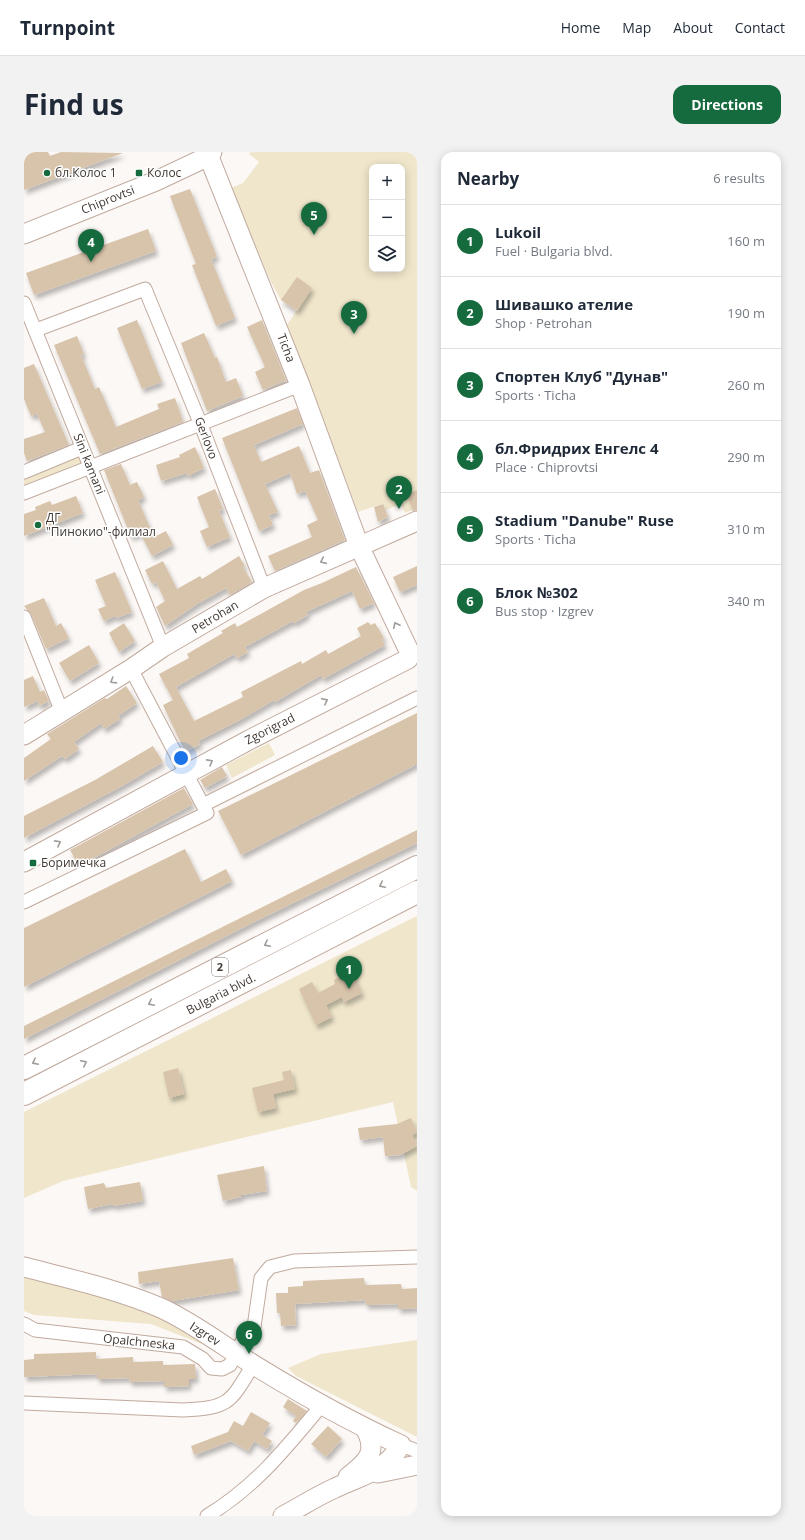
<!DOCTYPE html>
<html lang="en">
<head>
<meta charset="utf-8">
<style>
	:root { --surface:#fff; --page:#f2f2f3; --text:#1f2937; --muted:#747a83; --line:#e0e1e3; --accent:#156b3d }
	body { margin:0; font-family:"Open Sans",sans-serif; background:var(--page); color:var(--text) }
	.controls { position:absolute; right:12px; top:12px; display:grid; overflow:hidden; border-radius:8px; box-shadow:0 2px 10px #0003 }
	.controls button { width:36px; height:36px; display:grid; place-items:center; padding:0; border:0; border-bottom:1px solid var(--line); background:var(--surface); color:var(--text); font:20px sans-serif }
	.you { position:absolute; left:157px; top:606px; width:14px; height:14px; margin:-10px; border:3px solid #fff; border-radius:50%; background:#1a73e8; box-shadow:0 0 0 6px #1a73e833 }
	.badge { display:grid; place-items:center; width:26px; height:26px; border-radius:50%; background:var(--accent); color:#fff; font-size:13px; font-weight:700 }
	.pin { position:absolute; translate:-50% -33px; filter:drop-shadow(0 1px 2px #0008) }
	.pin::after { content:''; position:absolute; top:21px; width:14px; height:12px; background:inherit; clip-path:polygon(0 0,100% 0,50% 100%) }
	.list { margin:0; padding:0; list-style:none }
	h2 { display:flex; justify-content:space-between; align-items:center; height:52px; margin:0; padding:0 16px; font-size:17px }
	h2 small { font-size:13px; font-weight:400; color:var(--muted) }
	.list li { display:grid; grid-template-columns:26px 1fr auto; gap:12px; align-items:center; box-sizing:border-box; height:72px; padding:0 16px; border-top:1px solid var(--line) }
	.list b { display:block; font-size:15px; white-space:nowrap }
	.list p { margin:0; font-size:13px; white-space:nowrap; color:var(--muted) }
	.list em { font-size:13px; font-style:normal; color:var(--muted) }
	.icon { flex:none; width:22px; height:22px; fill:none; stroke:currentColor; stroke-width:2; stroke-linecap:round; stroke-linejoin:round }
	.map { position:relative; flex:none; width:393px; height:1364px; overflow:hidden; border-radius:12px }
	header { display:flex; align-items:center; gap:24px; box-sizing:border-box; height:56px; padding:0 20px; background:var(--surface); border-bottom:1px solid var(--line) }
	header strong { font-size:19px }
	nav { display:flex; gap:22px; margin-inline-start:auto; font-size:14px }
	.intro { display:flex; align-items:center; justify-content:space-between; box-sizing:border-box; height:96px; padding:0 24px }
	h1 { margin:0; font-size:28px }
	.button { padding:10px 18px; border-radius:12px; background:var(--accent); color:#fff; font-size:14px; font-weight:700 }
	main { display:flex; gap:24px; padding:0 24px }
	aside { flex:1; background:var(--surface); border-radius:12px; box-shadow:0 2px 10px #0003 }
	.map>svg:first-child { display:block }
	.green { fill:#efe6cb; fill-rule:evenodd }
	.building { fill:#d8c3ab; filter:url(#shadow) }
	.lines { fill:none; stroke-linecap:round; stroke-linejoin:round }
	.street-casing { stroke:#c0aa9e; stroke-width:15 }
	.secondary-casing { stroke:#c0aa9e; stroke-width:21 }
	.highway-casing { stroke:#c0aa9e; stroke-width:24 }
	.street { stroke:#fff; stroke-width:13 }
	.secondary { stroke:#fff; stroke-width:19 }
	.highway { stroke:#fff; stroke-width:22 }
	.oneway { stroke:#a09c99 }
	.poi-dot { fill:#156b3d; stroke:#fff; stroke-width:1.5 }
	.labels { text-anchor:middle; stroke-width:3; stroke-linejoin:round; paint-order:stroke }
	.shield { fill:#fff; stroke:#7a7470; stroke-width:1 }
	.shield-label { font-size:11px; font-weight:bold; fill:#413833 }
	.poi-label { font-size:12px; fill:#413833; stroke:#fff; text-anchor:start }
	.street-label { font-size:12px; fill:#413833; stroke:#fff }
</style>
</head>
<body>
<header>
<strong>Turnpoint</strong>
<nav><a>Home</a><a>Map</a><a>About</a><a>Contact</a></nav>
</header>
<div class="intro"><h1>Find us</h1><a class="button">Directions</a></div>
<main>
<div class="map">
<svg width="393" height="1364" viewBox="0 0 393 1364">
	<defs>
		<filter id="shadow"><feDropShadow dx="2.5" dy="4.5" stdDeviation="2" flood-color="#0004"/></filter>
	</defs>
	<rect width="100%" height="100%" fill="#fcf8f5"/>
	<g class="green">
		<path d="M227 0H393V356L381 361 377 352 361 358 358 352 334 360 263 173 273 158 257 148 246 128 207 36 219 31 235 10 225 2ZM348 15H378V117H348Z"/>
		<path d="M57 303 60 311 0 335V326Z"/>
		<path d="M245 591 251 603 208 626 202 613Z"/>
		<path d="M393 764V1039L387 1035 369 950 39 1029 0 1046V960Z"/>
		<path d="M0 1124 105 1148 136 1162 188 1196 127 1172 10 1163 0 1159Z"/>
		<path d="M393 1188V1285L272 1224 264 1216 297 1202Z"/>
	</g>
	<g class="building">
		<path d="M0 0H24L26 4 37 0 99 1 0 38Z"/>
		<path d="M166 37 193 105 187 107 211 166 192 174 168 113 172 112 146 44Z"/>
		<path d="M124 77 132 99 10 143 2 121Z"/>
		<path d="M273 125 288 136 273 159 257 148Z"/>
		<path d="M113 168 138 230 118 237 93 176Z"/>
		<path d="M238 168 262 228 239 238 231 220 241 215 223 175Z"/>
		<path d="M180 181 191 206 193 205 202 230 212 226 219 244 183 259 157 191Z"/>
		<path d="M53 184 60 202 57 203 71 237 75 235 92 275 135 257 133 252 151 246 159 270 76 302 30 193Z"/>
		<path d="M10 212 45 293 3 309 0 301V287L21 280 13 262 7 264 0 247V216Z"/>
		<path d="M273 256 279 272 230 293 237 310 275 294 286 321 295 318 321 388 251 419 244 404 288 385 283 373 294 368 281 339 273 342 266 321 241 332 254 360 245 363 249 373 235 379 198 286Z"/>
		<path d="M171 295 180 316 164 324 163 321 137 329 132 313 156 305 155 303Z"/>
		<path d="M97 312 106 333 113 330 120 345 114 348 130 385 142 379 149 393 128 404 116 381 107 385 80 318Z"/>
		<path d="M191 337 199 357 195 359 206 385 183 395 176 379 185 375 173 345Z"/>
		<path d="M393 338V358L389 359 383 342Z"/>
		<path d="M52 344 59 361 0 384V362L12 358 11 355 26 349 28 353Z"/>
		<path d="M359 352 364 365 354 370 350 355Z"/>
		<path d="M215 404 221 414 219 415 228 430 206 443 202 436 173 452 141 474 132 455 141 449 132 430 128 432 121 418 139 409 153 437 176 424 178 427Z"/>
		<path d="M393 414V433L376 440 369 425Z"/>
		<path d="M332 415 350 451 336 457 328 439 282 460 284 463 270 471 269 469 221 495 224 500 213 506 210 502 152 535 170 569 219 545 217 540 277 509 278 512 302 498 304 502 337 484 333 476 344 470 347 473 351 471 360 486 358 488 361 493 299 527 297 523 251 550 250 548 216 568 174 589 176 592 161 600 139 553 149 548 135 522 165 506 163 502 199 481 197 479 211 471 213 475 280 438 298 431Z"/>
		<path d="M91 420 108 460 93 466 91 464 80 469 74 457 82 454 71 428Z"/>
		<path d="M20 446 32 474 37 471 45 486 22 497 7 462 0 454Z"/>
		<path d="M100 471 111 489 95 500 85 481Z"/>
		<path d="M65 493 75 511 46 529 35 511Z"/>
		<path d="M9 524 16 540 20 538 25 549 15 554 14 549 0 555V528Z"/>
		<path d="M102 534 113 551 94 564 96 567 80 577 77 571 50 590 55 597 41 607 38 604 0 629V606L27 587 23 582 81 546 83 547Z"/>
		<path d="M393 561V612L217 703 194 659Z"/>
		<path d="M129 594 139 610 98 634 0 686V664L71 628Z"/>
		<path d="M198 615 203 624 181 636 176 628Z"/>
		<path d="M160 636 169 652 55 714 46 698Z"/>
		<path d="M393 678V691L232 769 0 887V874Z"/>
		<path d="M161 697 177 730 202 717 208 729 0 835V776Z"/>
		<path d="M327 819 338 841 320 850 318 845 302 853 308 865 292 873 275 837 288 830 294 841 311 832 310 828Z"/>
		<path d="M154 916 160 942 145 946 139 920Z"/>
		<path d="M267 918 271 937 249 942 252 956 234 960 228 936 260 928 258 920Z"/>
		<path d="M387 966 393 980 388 983 393 994 376 1003 361 1004 359 985 336 988 334 976 373 972Z"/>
		<path d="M240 1014 243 1039 217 1043V1045L199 1049 193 1023Z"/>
		<path d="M116 1030 119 1049 89 1054V1052L64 1057 60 1035 80 1031 82 1036Z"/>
		<path d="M209 1106 215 1138 148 1149 138 1145 135 1129 115 1132 114 1120Z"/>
		<path d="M340 1126 341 1133 377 1132 378 1137 393 1136V1156L374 1157V1152L342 1153 341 1148 271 1152 272 1173 257 1174 256 1161H253L252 1141H264V1135L279 1134V1129Z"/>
		<path d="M72 1200V1207L109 1205V1210L139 1209V1213L171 1212 172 1227H165V1234L140 1235V1229L106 1230 105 1226 73 1227V1222L0 1225V1208L10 1207V1202Z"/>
		<path d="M264 1247 283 1259 272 1271 269 1269 272 1264 259 1255Z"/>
		<path d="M227 1260 246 1271 238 1283 248 1289 243 1297 230 1289 224 1299 207 1289 170 1303 167 1294 204 1280 210 1269 219 1274Z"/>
		<path d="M304 1274 318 1287 302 1305 287 1292Z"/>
	</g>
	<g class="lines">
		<g class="street-casing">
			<g id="street">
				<path d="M0 151 139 495"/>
				<path d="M12 178 121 137 177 273 240 436"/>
				<path d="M0 320 58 296"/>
				<path d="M0 341 276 233"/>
				<path d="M0 465 38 560"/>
				<path d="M179 653 393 546"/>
				<path d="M0 750 183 661 107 517"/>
				<path d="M0 1172 11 1178 159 1195 179 1207 187 1216 198 1217 206 1213 220 1186 230 1175 237 1126 246 1115 270 1109 393 1105"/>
				<path d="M0 1251 159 1258C205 1256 206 1251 229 1213"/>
				<path d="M377 1293 393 1299"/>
				<path d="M183 1364C229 1336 258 1301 292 1260"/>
			</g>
		</g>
		<g class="secondary-casing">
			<g id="secondary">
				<path d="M0 82 132 29 185 4 188 0"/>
				<path d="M0 583 107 517 139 495 240 436 393 369"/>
				<path d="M0 710 225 588 384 507 385 499 335 394 276 233 183 0"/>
				<path d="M0 1115C46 1127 93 1137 137 1156 170 1171 199 1194 230 1213 277 1242 327 1270 377 1293 361 1320 338 1323 311 1336 293 1344 276 1355 259 1364"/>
				<path d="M354 1321 393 1313"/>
				<path d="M324 1325C343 1310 355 1300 341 1276"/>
			</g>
		</g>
		<g class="highway-casing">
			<g id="highway">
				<path d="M0 916 393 715"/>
				<path d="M0 942 393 740"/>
			</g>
		</g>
		<use href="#street" class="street"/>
		<use href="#secondary" class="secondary"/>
		<use href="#highway" class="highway"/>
	</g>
	<defs><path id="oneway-chevron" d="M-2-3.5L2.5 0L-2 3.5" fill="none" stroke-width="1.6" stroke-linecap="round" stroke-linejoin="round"/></defs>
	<g class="oneway">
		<use href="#oneway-chevron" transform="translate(299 409) rotate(156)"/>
		<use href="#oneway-chevron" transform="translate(372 473) rotate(-115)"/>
		<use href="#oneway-chevron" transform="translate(89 529) rotate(148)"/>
		<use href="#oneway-chevron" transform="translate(301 549) rotate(-27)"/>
		<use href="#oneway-chevron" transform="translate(186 610) rotate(-29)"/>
		<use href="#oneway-chevron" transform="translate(34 691) rotate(-28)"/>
		<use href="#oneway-chevron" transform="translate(358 733) rotate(153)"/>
		<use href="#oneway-chevron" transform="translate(243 792) rotate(153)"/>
		<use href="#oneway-chevron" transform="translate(127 851) rotate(153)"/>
		<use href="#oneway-chevron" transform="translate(11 910) rotate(153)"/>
		<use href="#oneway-chevron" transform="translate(60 911) rotate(-27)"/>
	</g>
	<g class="poi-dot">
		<circle cx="23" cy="21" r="4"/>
		<rect x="111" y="17" width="8" height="8" rx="2"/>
		<circle cx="14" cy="373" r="4"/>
		<rect x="5" y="707" width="8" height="8" rx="2"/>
	</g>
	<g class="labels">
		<rect class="shield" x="188" y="806" width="16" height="18" rx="3"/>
		<g class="shield-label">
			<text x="196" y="819">2</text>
		</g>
		<g class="poi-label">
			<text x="31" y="25">бл.Колос 1</text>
			<text x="123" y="25">Колос</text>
			<text x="22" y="370">ДГ<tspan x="22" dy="14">"Пинокио"-филиал</tspan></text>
			<text x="17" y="715">Боримечка</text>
		</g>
		<g class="street-label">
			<text transform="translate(84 48) rotate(-22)" y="4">Chiprovtsi</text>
			<text transform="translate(262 196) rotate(69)" y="4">Ticha</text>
			<text transform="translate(182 286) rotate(69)" y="4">Gerlovo</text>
			<text transform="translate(65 312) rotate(68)" y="4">Sini kamani</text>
			<text transform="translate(191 465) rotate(-31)" y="4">Petrohan</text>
			<text transform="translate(246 577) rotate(-27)" y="4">Zgorigrad</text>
			<text transform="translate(197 842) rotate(-27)" y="4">Bulgaria blvd.</text>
			<text transform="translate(181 1182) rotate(32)" y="4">Izgrev</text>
			<text transform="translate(115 1190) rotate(6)" y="4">Opalchneska</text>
		</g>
	</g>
</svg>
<div class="controls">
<button>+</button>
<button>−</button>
<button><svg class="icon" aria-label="layers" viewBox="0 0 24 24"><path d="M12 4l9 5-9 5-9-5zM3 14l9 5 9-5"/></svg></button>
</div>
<div class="you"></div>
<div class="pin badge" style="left:325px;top:837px">1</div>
<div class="pin badge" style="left:375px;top:357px">2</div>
<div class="pin badge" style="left:330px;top:182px">3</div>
<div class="pin badge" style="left:67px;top:110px">4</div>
<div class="pin badge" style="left:290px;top:83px">5</div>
<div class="pin badge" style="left:225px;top:1202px">6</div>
</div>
<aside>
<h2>Nearby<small>6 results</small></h2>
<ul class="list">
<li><span class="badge">1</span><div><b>Lukoil</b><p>Fuel · Bulgaria blvd.</p></div><em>160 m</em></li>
<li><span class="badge">2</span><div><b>Шивашко ателие</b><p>Shop · Petrohan</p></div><em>190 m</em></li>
<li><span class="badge">3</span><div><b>Спортен Клуб &quot;Дунав&quot;</b><p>Sports · Ticha</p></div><em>260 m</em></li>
<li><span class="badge">4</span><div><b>бл.Фридрих Енгелс 4</b><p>Place · Chiprovtsi</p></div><em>290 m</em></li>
<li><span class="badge">5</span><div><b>Stadium &quot;Danube&quot; Ruse</b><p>Sports · Ticha</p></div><em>310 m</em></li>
<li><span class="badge">6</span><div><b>Блок №302</b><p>Bus stop · Izgrev</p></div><em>340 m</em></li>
</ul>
</aside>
</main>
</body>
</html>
